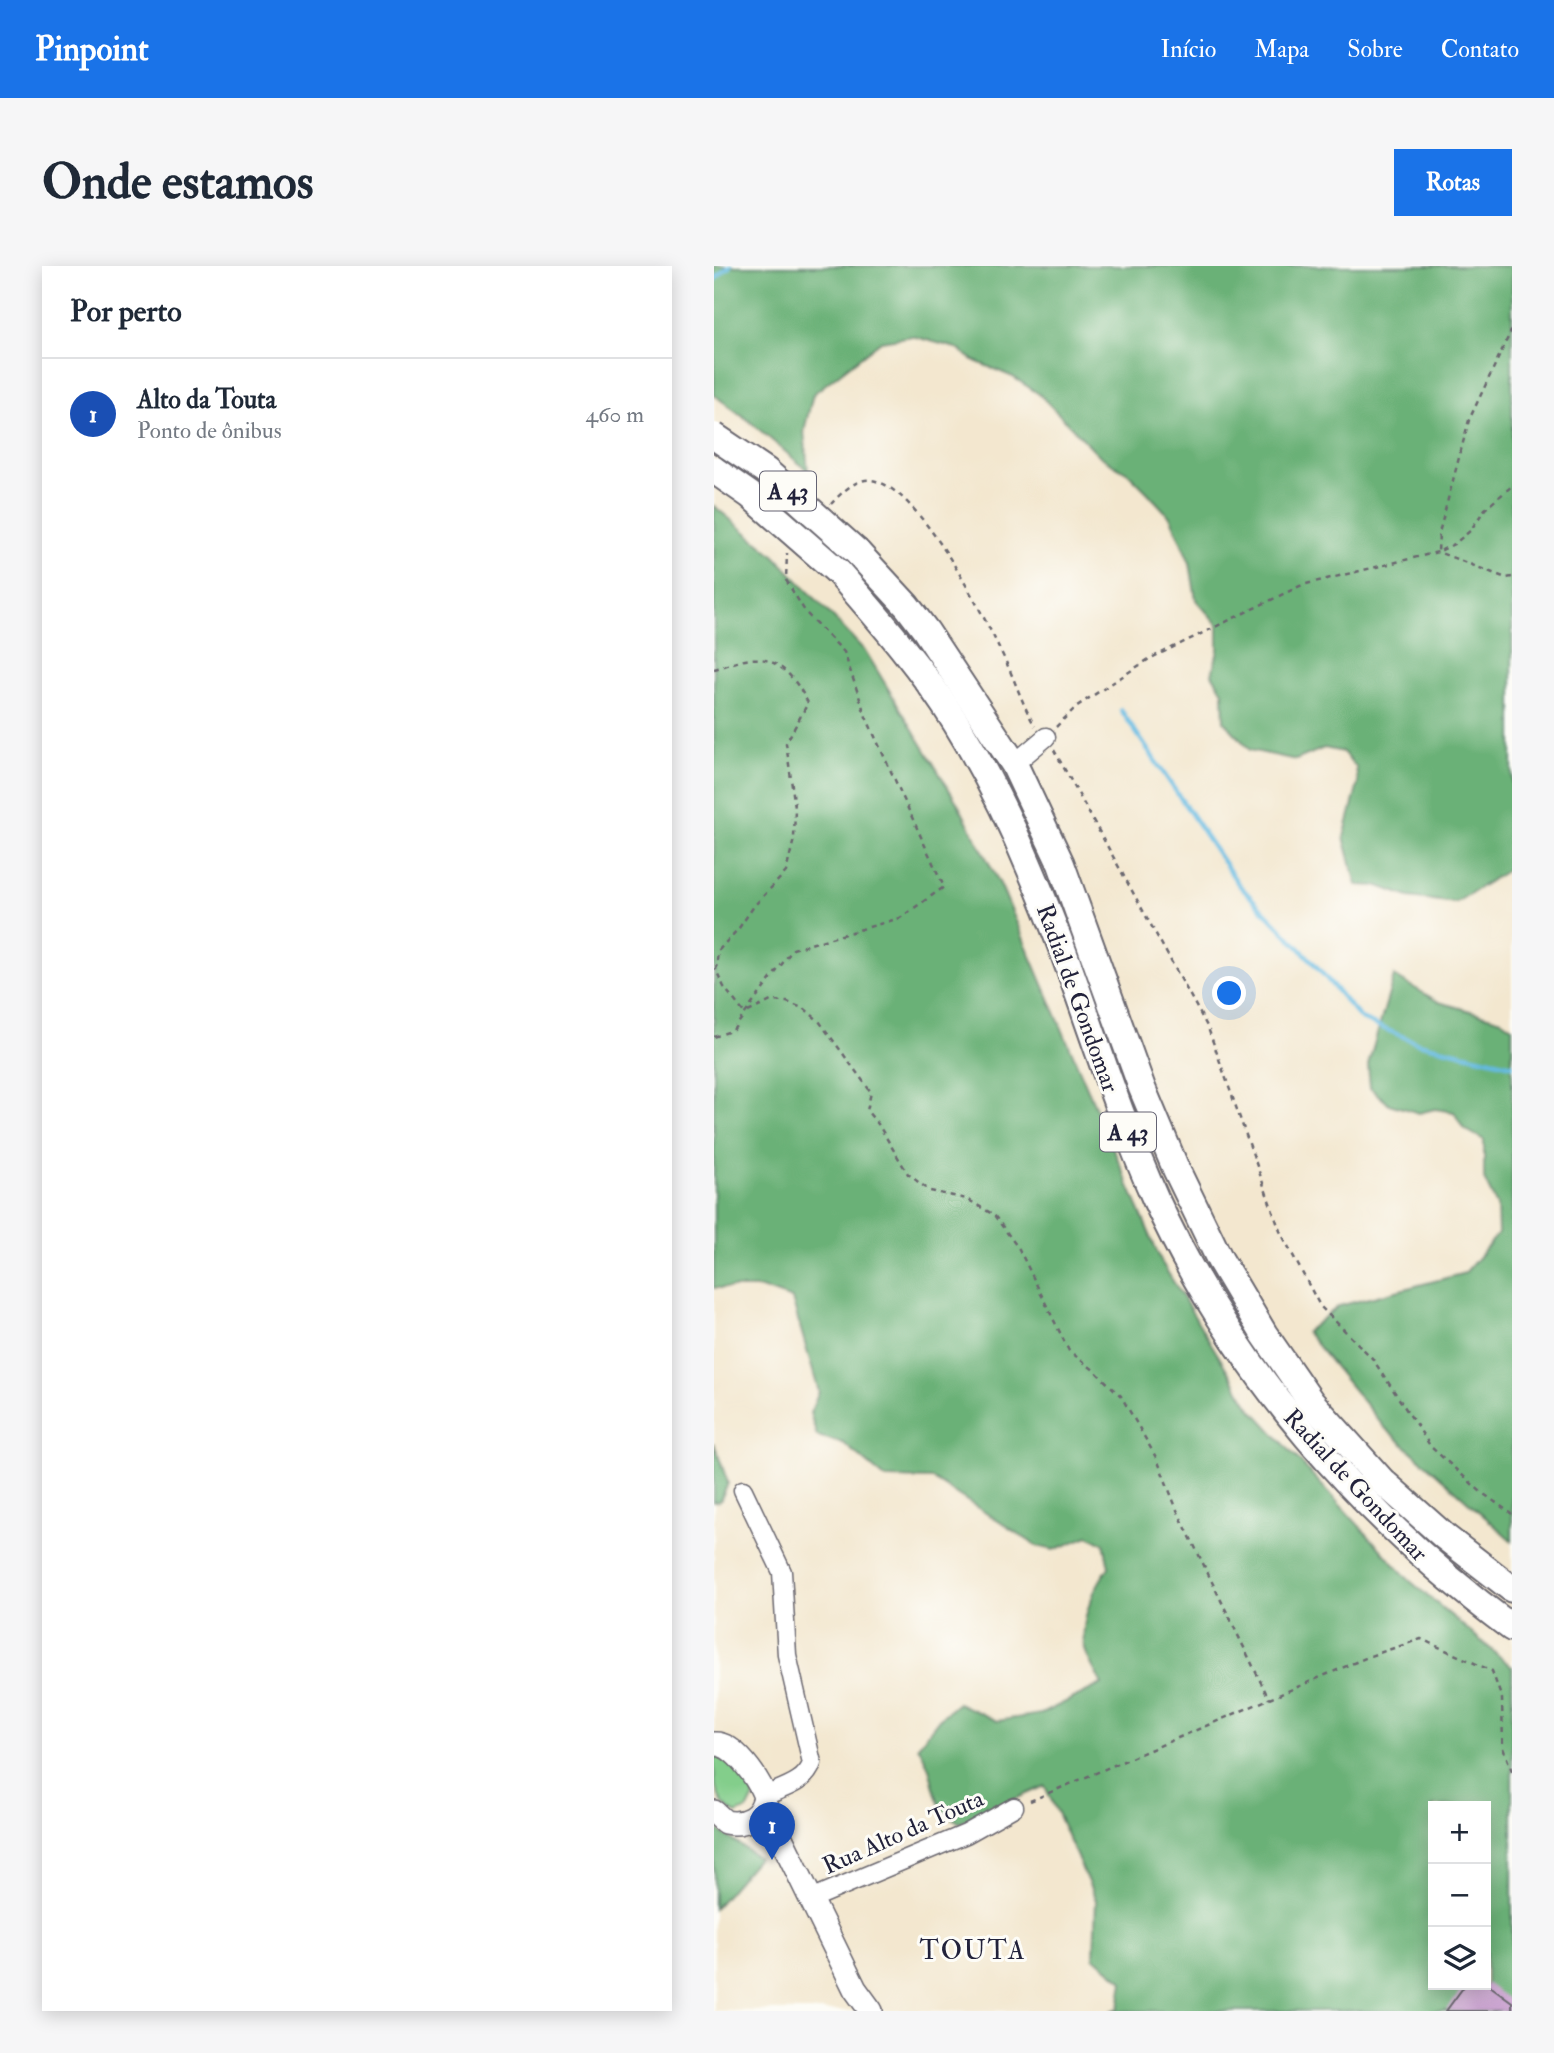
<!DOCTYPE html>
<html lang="pt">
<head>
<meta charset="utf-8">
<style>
	:root { --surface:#fff; --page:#f6f6f7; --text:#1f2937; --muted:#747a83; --line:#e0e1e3; --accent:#1a73e8 }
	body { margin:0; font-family:"IM FELL Double Pica",serif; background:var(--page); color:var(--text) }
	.controls { position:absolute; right:21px; bottom:21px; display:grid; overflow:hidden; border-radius:0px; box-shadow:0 4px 18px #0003 }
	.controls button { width:63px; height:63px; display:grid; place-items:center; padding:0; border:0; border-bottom:2px solid var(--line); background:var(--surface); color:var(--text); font:35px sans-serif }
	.you { position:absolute; left:516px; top:728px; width:24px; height:24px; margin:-18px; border:5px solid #fff; border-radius:50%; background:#1a73e8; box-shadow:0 0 0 10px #1a73e833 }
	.badge { display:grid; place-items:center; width:46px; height:46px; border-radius:50%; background:var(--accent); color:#fff; font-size:23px; font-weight:700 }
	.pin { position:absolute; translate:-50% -58px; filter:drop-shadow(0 2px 4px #0008) }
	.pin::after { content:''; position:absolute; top:37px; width:24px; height:21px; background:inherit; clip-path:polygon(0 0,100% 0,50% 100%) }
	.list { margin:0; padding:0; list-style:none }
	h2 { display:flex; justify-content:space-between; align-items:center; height:91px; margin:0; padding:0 28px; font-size:30px }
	h2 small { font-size:23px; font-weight:400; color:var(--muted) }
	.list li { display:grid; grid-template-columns:46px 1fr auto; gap:21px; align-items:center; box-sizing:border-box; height:112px; padding:0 28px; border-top:2px solid var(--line) }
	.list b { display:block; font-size:26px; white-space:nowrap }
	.list p { margin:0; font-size:23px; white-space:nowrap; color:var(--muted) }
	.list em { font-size:23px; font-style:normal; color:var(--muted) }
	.icon { flex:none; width:38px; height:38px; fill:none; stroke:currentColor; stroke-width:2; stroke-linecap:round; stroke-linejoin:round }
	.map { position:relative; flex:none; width:798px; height:1745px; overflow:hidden; border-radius:0px }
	header { display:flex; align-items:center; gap:42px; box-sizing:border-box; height:98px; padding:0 35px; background:var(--accent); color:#fff }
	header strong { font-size:33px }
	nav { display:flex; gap:38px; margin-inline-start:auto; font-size:24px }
	.intro { display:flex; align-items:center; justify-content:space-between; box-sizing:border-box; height:168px; padding:0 42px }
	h1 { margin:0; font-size:49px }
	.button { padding:18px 32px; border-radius:0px; background:var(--accent); color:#fff; font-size:24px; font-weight:700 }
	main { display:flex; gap:42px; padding:0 42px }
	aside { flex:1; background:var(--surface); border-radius:0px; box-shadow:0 4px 18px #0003 }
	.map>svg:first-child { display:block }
	.green { fill:#83ce8b; stroke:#527863; stroke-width:2 }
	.forest { fill:#6ab177; stroke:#466a59; stroke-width:2; fill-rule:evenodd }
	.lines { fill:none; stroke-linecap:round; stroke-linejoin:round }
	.stream { stroke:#64bae1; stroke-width:4.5 }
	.building { fill:#c9a0cf }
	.minor-casing { stroke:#6b676f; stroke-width:21 }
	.major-casing { stroke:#6b676f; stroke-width:26 }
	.highway-casing { stroke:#6b676f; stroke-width:30 }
	.path { stroke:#6b676f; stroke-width:2.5; stroke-dasharray:5 5; stroke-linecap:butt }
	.minor { stroke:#fff; stroke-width:18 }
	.major { stroke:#fff; stroke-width:23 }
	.highway { stroke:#fff; stroke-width:26 }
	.highway-bridge-casing { stroke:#6b676f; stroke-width:30; stroke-linecap:butt }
	.highway-bridge { stroke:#fff; stroke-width:26 }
	.labels { text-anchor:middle; stroke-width:6; stroke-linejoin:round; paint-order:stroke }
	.shield { fill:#fdfcf7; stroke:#646373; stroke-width:2 }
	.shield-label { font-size:23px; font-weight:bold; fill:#22223b }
	.street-label { font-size:24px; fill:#22223b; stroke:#fdfcf7 }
	.neighbourhood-label { font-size:26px; letter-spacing:2px; fill:#22223b; stroke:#fdfcf7 }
</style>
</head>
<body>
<header>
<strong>Pinpoint</strong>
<nav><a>Início</a><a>Mapa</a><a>Sobre</a><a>Contato</a></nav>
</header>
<div class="intro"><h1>Onde estamos</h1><a class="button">Rotas</a></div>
<main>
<aside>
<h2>Por perto<small></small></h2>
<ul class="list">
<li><span class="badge" style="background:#1a4fb4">1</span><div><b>Alto da Touta</b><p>Ponto de ônibus</p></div><em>460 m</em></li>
</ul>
</aside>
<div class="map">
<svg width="798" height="1745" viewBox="0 0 798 1745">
	<rect width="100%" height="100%" fill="#fdfcf7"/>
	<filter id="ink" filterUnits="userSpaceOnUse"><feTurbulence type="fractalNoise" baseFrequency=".0143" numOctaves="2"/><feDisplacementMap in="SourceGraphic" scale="14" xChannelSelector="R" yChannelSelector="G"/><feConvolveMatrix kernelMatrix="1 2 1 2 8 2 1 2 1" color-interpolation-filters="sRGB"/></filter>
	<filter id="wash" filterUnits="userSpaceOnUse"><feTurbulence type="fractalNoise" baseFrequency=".00686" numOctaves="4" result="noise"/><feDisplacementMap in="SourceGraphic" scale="28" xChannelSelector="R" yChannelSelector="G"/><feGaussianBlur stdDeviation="1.57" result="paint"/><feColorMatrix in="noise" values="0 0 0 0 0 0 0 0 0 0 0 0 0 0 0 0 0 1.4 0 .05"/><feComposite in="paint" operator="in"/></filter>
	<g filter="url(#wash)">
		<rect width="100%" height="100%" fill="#f3e7cf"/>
		<path class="green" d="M8 1491C22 1497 36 1517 40 1531L34 1543 22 1548C0 1536 0 1517 0 1492Z"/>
		<g class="forest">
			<path d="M0 0H798V601L741 637 695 631 665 620 643 619 630 571 644 518 642 501 629 486 610 482 582 494 536 484 510 455 509 426 498 408 504 385V359L482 334 476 297 457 252 434 227 414 207 387 191 325 128 299 111 261 95 242 82 198 70 167 75 99 128 90 165 94 205 34 154 0 129Z"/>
			<path d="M0 240 60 289 152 386 244 538 287 620 448 997 535 1140 695 1314 798 1401V1745H397L405 1742 409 1715 380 1691 382 1634 331 1520 246 1557C221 1543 223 1531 216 1506 214 1497 208 1488 204 1480L225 1453 244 1437 283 1455 327 1448 388 1418C382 1406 371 1391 370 1378 367 1352 380 1321 395 1301L390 1277 374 1270 340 1284 323 1280 219 1213 171 1212 129 1177 103 1170 96 1147 105 1126 78 1033 47 1022H0ZM719 1540H772V1719H719Z"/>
			<path d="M680 710 725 736 788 754 798 761V1275L670 1161 592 1066 625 1040 751 1007 784 968 783 940 770 913V874L749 862 740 846 721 843 705 847 675 838 656 822 654 799Z"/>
			<path d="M0 1177 14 1217 6 1235 0 1236Z"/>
			<path d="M0 1561 44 1592 0 1643Z"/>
		</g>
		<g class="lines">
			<g class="stream">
				<path d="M0 14 16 0"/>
				<path d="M407 444 525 619 597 694 647 753 704 777 798 799"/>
			</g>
		</g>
		<g id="blocks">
			<path class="building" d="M772 1717 798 1736V1745H732L751 1719H772Z"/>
		</g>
	</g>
	<g filter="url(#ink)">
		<use href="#blocks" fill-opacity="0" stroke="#6b676f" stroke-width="2"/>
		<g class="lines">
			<g class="minor-casing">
				<g id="minor">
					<path d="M300 498 332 471"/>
					<path d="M29 1224 68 1306 73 1389 98 1497C92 1517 68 1522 51 1530"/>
					<path d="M97 1633 252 1568 300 1541"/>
				</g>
			</g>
			<g class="major-casing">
				<g id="major">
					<path d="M0 1478C20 1476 44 1513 51 1530 48 1551 31 1560 11 1556L0 1546"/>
					<path d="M50 1537 141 1723 157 1745"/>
				</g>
			</g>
			<g class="highway-casing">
				<g id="highway">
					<path d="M143 286 193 340 212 365 300 498 347 598 428 822 462 903 506 994 550 1068 597 1136 668 1215 731 1271 798 1323"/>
					<path d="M124 306C165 353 209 403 242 457 271 504 296 554 317 605 364 713 394 827 442 934 521 1106 647 1250 798 1362"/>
				</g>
			</g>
			<g class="path">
				<path d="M798 63 755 154 725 267 724 286 740 278 756 265 771 243 798 220"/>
				<path d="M117 238C126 228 142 212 157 214 206 220 272 354 292 396 302 417 309 440 321 460"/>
				<path d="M0 403C12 400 25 394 37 393 65 390 83 415 94 437L72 477 81 542 80 573 72 606 40 640 25 662 4 685 2 704 10 721 31 748"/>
				<path d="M342 461 363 440 435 393 588 319 724 286 792 312 798 311"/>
				<path d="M340 484 494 762 566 965 606 1040 658 1092 717 1181 767 1226 798 1248"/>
				<path d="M34 746 57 735 73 736 91 743 105 755 157 826 153 845 164 858 194 908 216 925 253 933 280 949 305 983 355 1085 380 1104 407 1130 443 1193 463 1244 555 1433"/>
				<path d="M0 771 19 764 79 683 186 652 230 621 152 451 130 386 92 347 72 314 73 287"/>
				<path d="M316 1535 656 1390 707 1373 778 1405 788 1433 789 1482 798 1505"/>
			</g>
			<use href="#minor" class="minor"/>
			<use href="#major" class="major"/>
			<use href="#highway" class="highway"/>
			<g class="highway-bridge-casing">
				<g id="highway-bridge">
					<path d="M0 170 52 205 143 286"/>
					<path d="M0 204 36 229 124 306"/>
				</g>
			</g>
			<use href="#highway-bridge" class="highway-bridge"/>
		</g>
	</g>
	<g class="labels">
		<g class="shield">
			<rect x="46" y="205.5" width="56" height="39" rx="5"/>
			<rect x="386" y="846.5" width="56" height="39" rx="5"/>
		</g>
		<g class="shield-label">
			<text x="74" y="233">A 43</text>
			<text x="414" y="874">A 43</text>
		</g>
		<g class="street-label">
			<text transform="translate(364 732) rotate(70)" y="8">Radial de Gondomar</text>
			<text transform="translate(642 1219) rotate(47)" y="8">Radial de Gondomar</text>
			<text transform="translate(189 1566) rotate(-24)" y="8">Rua Alto da Touta</text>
		</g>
		<g class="neighbourhood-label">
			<text x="259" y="1693">TOUTA</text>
		</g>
	</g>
</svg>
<div class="controls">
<button>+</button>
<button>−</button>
<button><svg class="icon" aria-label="layers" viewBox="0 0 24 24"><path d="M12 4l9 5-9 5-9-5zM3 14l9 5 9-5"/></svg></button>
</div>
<div class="you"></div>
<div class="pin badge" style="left:58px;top:1594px;background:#1a4fb4">1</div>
</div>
</main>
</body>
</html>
